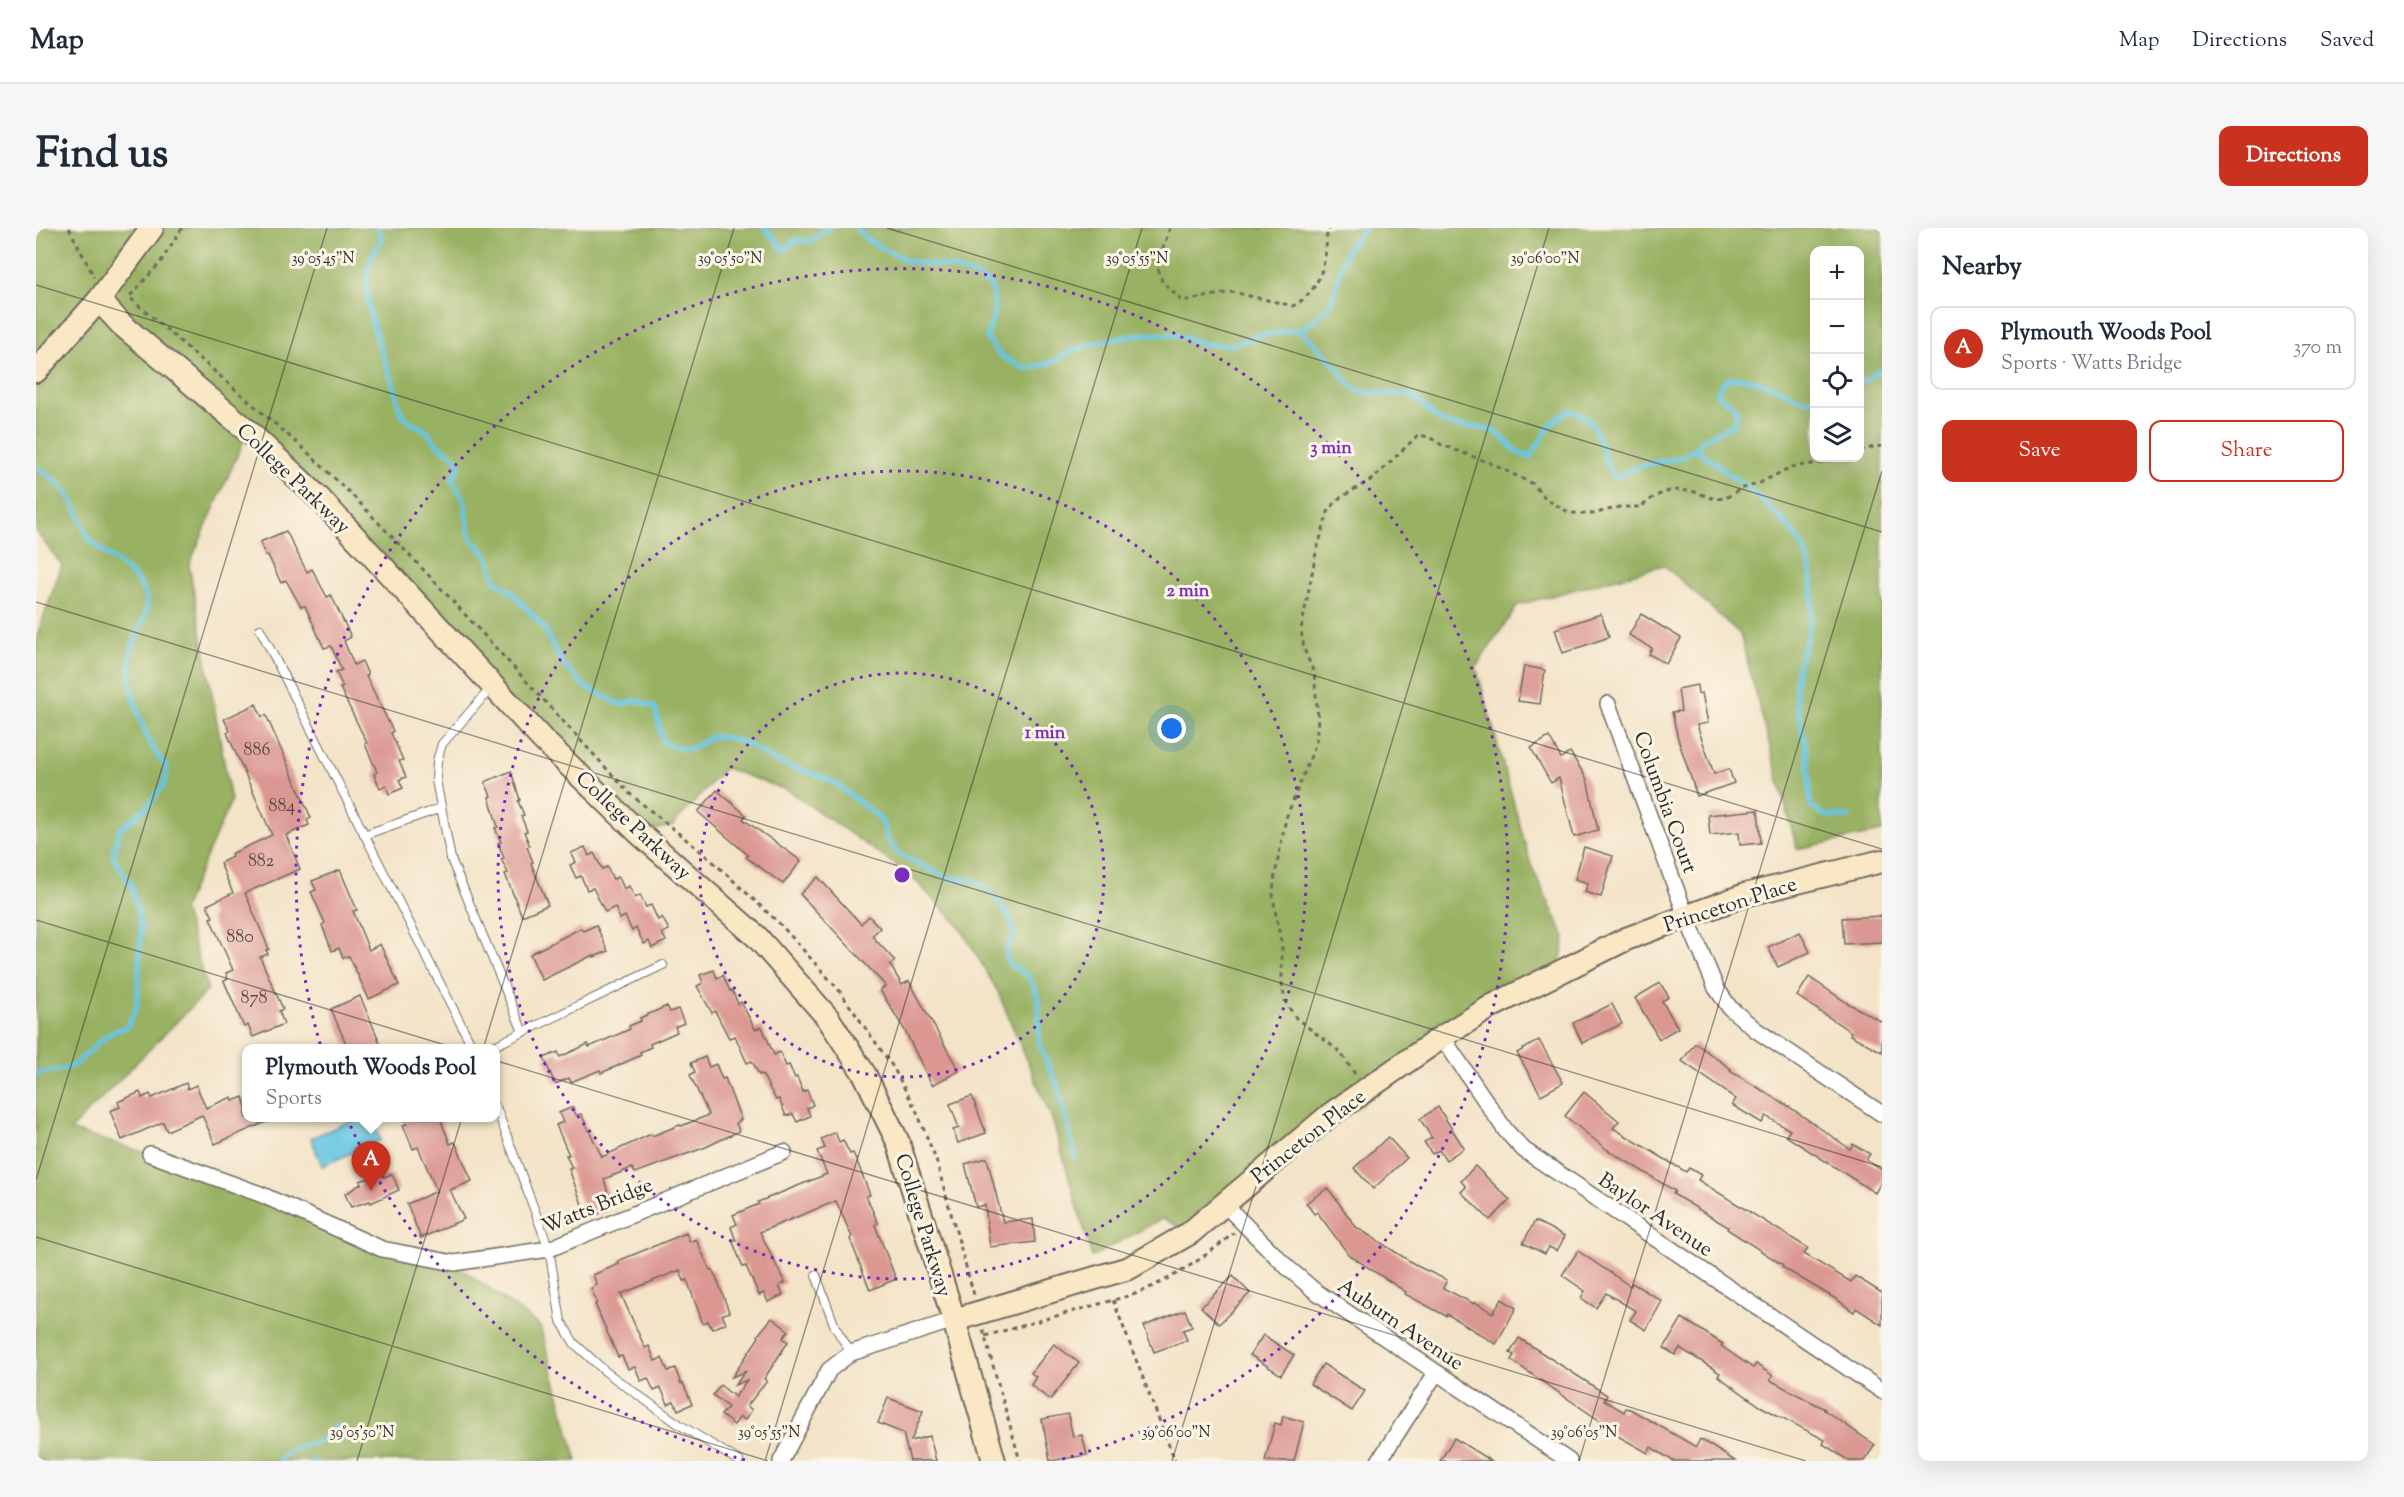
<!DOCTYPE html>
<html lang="en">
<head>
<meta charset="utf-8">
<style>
	:root { --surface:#fff; --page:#f6f6f7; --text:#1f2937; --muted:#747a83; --line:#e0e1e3; --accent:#c8321e }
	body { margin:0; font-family:"Sorts Mill Goudy",serif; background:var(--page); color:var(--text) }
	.controls { position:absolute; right:18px; top:18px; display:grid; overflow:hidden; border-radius:12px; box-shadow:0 6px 24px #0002 }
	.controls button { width:54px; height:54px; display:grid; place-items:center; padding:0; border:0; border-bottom:2px solid var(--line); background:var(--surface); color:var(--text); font:30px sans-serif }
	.you { position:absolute; left:1136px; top:501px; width:21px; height:21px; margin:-15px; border:4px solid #fff; border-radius:50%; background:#1a73e8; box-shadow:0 0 0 9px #1a73e833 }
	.badge { display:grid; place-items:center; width:39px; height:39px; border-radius:50%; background:var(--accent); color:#fff; font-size:20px; font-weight:700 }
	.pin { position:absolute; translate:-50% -50px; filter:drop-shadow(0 2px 3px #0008) }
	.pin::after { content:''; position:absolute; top:32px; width:21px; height:18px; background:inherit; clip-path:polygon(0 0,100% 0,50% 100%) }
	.popup { position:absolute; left:206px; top:816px; width:258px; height:78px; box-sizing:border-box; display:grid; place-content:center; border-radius:12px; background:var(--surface); filter:drop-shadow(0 2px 4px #0005); font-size:20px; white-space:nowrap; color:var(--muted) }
	.popup b { font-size:22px; color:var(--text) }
	.popup::after { content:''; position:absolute; left:50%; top:100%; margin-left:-12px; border:12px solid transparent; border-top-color:var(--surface) }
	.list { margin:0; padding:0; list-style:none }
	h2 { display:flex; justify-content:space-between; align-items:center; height:78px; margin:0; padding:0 24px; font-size:26px }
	h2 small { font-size:20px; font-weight:400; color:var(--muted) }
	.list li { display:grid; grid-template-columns:39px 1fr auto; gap:18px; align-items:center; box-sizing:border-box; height:84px; margin:0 12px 12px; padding:0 12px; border:2px solid var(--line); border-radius:12px }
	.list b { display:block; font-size:22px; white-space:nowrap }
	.list p { margin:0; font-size:20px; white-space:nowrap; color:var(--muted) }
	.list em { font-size:20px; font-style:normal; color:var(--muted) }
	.actions { display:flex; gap:12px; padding:18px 24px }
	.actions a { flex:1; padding:14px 0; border:2px solid var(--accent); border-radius:12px; text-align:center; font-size:21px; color:var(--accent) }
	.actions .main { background:var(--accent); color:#fff }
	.icon { flex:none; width:33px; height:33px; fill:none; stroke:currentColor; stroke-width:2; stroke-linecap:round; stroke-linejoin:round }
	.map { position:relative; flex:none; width:1846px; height:1233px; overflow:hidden; border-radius:12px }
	header { display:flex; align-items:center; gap:36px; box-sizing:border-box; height:84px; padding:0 30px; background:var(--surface); border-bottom:2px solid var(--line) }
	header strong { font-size:28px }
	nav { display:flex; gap:33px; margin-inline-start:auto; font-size:21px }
	.intro { display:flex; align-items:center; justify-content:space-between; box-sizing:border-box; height:144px; padding:0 36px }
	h1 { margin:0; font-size:42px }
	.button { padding:15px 27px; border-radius:12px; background:var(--accent); color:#fff; font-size:21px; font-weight:700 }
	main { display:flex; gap:36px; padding:0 36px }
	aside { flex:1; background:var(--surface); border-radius:12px; box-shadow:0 6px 24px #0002 }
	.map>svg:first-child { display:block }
	.forest { fill:#98b162; stroke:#626e46; stroke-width:1.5; fill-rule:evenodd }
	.water { fill:#63c6e1; stroke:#477886; stroke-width:1.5 }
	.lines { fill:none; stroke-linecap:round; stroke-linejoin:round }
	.stream { stroke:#63c6e1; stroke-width:5 }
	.building { fill:#db9893 }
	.lane-casing { stroke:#716b62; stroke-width:10 }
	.street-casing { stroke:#716b62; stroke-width:18 }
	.secondary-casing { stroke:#716b62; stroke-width:26 }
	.path { stroke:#716b62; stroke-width:3; stroke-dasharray:4.5 4.5; stroke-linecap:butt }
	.lane { stroke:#fff; stroke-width:8 }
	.street { stroke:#fff; stroke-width:15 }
	.secondary { stroke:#fae7c3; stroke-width:22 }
	.ticks { fill:none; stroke:#2b2b2b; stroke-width:1.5; stroke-opacity:0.45 }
	.ring { fill:none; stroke:#7b2cbf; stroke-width:3; stroke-dasharray:3 6 }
	.labels { text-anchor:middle; stroke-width:6; stroke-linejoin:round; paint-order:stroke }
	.number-label { font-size:18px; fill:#574645 }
	.street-label { font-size:21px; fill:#2b2b2b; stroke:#fcf5e5 }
	.ticks-label { font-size:15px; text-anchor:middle; fill:#2b2b2b; stroke:#fcf5e5; stroke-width:6; stroke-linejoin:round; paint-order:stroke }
	.centre { fill:#7b2cbf; stroke:#fcf5e5; stroke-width:3 }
	.ring-label { font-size:18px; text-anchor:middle; font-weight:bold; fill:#7b2cbf; stroke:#fcf5e5; stroke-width:6; stroke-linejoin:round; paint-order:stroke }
</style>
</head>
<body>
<header>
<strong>Map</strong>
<nav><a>Map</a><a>Directions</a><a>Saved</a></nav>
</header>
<div class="intro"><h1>Find us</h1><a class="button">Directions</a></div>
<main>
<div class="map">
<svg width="1846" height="1233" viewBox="0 0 1846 1233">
	<rect width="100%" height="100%" fill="#fcf5e5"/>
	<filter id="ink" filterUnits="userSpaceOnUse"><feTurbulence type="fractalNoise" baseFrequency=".0167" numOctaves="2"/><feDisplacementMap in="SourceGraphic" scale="12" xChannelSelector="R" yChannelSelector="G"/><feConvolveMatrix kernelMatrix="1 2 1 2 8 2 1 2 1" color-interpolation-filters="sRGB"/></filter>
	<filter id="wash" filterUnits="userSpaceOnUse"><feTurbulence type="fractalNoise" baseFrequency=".008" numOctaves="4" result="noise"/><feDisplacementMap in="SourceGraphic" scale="24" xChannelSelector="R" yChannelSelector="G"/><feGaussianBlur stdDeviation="1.35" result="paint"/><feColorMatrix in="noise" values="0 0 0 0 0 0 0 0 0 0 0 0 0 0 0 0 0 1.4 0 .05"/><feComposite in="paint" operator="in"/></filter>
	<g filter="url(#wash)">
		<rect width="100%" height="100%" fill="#f3e3c7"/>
		<path class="forest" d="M0 0H1846V604L1761 621 1704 406 1628 337 1482 377 1440 439 1495 637 1529 709 1522 745 1456 778 1154 1005 1127 990 1056 1029 1016 891 961 762 924 699 875 648 753 563 689 540 636 598 603 605 212 203 153 337 195 573 147 681 172 762 34 902 114 926 346 1021 418 1035 504 1098 541 1233H0V411L26 337 0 304ZM1778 22H1824V230H1778Z"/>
		<path class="water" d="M322 890H335L345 912 286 938 275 910Z"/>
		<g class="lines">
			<g class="stream">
				<path d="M341 0 345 7V14C313 51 343 116 357 155 361 165 361 178 366 186 371 195 382 197 389 202 394 206 396 212 401 216 410 225 419 223 424 237L416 252 428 271 434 309 452 328 460 353 475 363 508 400 526 435 548 458 583 476H589L599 472 619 479 627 514 629 516 653 522 677 508 693 510 711 516 740 534 785 548 800 556 840 587 848 597 850 610 864 627 912 650 937 652 951 660 972 686 979 705 971 720 970 730 974 737 991 747 997 756 1003 773V816L1022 859 1040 930"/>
				<path d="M729 0 748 22 760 12 775 13 792 0"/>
				<path d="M820 0 833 13 871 33 913 39 940 48 955 57 959 79 951 111 965 128 990 141 1014 135 1037 122 1072 112 1109 106 1140 107 1168 116 1194 117 1225 107 1263 102 1278 93 1295 76 1311 21 1329 0"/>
				<path d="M1263 102C1275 112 1286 122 1296 134 1303 141 1309 152 1317 159 1332 171 1358 161 1375 168 1386 173 1393 186 1403 192 1418 202 1440 196 1457 203 1471 210 1478 227 1494 229L1516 195 1532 183C1565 185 1563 225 1576 247L1582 249C1589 245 1597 240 1604 238 1626 231 1651 236 1666 212L1698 196 1701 184 1698 178 1681 167C1687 128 1752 167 1770 173L1778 171"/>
				<path d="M1824 153H1831L1840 144 1846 143"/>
				<path d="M1659 220C1692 246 1759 291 1772 331 1778 350 1777 376 1774 395 1772 411 1764 427 1761 443 1756 469 1767 499 1771 525 1774 543 1773 561 1775 579L1790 588 1813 589"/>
				<path d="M0 239C22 252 34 265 44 289 47 295 49 304 53 310 69 330 102 342 110 369 115 384 100 405 96 421 87 456 108 513 131 540L128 556 110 580 83 602 77 628 96 659 105 699 101 778 91 799C63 806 59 822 37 837 26 844 12 842 0 846"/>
				<path d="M244 1233C253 1219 268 1219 282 1213 289 1210 295 1203 300 1198"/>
				<path d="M278 1233H279"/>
			</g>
		</g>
		<g id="blocks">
			<g class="building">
				<path d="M250 303 271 344 276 341 291 369 295 367 315 409 308 413 318 437 326 433 332 447 330 448 357 503 355 505 367 532 363 533 370 549 363 552 367 560 353 566 350 557 344 560 338 546 341 544 329 516 331 515 304 460 307 459 300 444 306 442 295 418 288 420 269 378 265 379 250 352 245 355 232 327 230 328 224 314Z"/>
				<path d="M1565 386 1573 409 1527 425 1519 401Z"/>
				<path d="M1605 386 1645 410 1630 436 1613 426 1616 420 1593 407Z"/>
				<path d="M1488 438 1509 442 1504 476 1482 473Z"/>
				<path d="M1661 457 1662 466 1666 465 1672 495 1661 497 1678 546 1693 541 1698 555 1661 568 1642 511 1636 484 1645 483 1642 461Z"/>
				<path d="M220 476 226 489 230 487 275 590 271 592 273 597 250 607 264 641 209 665 233 721 230 722 232 726 224 729 247 781 243 783 248 796 217 809 212 797 208 799 188 753 192 751 190 745 197 742 174 690 177 689 171 677 197 665 184 635 196 629 195 626 236 607 191 505 194 503 188 491Z"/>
				<path d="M1513 509 1525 530 1534 524 1551 551 1562 602 1538 609 1523 550 1515 555 1495 520Z"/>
				<path d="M475 543 484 572 482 573 488 587 485 588 491 603 488 604 494 618 491 619 497 634 495 635 512 677 486 688 469 646 472 645 465 631 468 630 462 615 465 614 459 600 462 599 453 569 455 568 449 554Z"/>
				<path d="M681 562 710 587 707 591 765 633 747 656 710 629 712 627 662 584Z"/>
				<path d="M1722 582 1725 615 1704 617 1703 604 1674 607 1672 587Z"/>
				<path d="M549 619 553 628 558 625 566 641 571 639 577 651 583 649 588 661 593 658 599 670 604 667 610 679 615 677 622 692 626 689 633 702 626 705 630 713 616 720 613 713 608 716 600 700 596 703 589 688 584 691 579 679 569 684 557 660 551 662 545 648 540 650 534 637 540 634 535 625Z"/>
				<path d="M1548 619 1577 628 1565 669 1549 664 1552 655 1539 651Z"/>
				<path d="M304 642 321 682 317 683 333 722 344 716 363 757 333 771 313 728 307 730 303 720 296 723 286 697 289 695 275 664 280 662 276 653Z"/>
				<path d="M782 649 825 696 833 688 844 700 836 708 859 733 854 737 866 757 873 753 923 843 896 857 868 801 844 762 850 758 764 666Z"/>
				<path d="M1846 688V714L1808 716 1806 690Z"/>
				<path d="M560 697 572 723 558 729 557 727 506 752 494 726 545 700 547 703Z"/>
				<path d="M1764 704 1774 724 1742 739 1732 719Z"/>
				<path d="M678 742 681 750 687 747 694 763 696 762 702 776 705 774 719 801 726 799 738 827 744 824 750 838 753 837 759 850 761 849 767 864 771 862 777 877 771 880 774 888 761 894 757 886 750 888 743 871 740 872 726 846 723 847 716 833 711 835 699 808 693 810 679 783 676 785 661 758 667 755 664 747Z"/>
				<path d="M1773 749 1810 774 1846 794V824L1814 807 1815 804 1761 768Z"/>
				<path d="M1624 755 1633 769 1626 773 1642 800 1623 811 1599 770Z"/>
				<path d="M324 768 342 810 345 820H312L295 781Z"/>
				<path d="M1576 776 1586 796 1546 815 1537 795Z"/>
				<path d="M631 778 634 784 642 781 648 795 639 799 641 804 614 816 615 819 604 824 605 827 579 839 565 845 564 842 535 854 533 850 519 856 508 830 522 824 524 829 552 816 553 819 567 813 594 801 593 798 605 793 604 790Z"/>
				<path d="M1503 812 1527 855 1505 867 1481 825Z"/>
				<path d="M1659 815 1695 841 1694 843 1749 876 1814 921 1817 916 1834 926 1830 932 1846 942V953L1839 965 1750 908 1754 902 1730 888 1726 895 1696 877 1700 871 1646 833Z"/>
				<path d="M669 829 673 839 680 836 686 851 689 850 705 892 700 895 703 903 670 919 599 945 596 940 568 951 574 972 567 974 571 982 557 988 553 980 548 982 533 941 536 940 530 927H533L520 897 527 894 523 885 537 879 540 887 545 886 566 929 615 906 616 908 644 897 645 898 673 887 654 847 659 844 655 835Z"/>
				<path d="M150 855 152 861 160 857 170 880 196 869 197 873 207 869 210 879V890H239L179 916 166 887 131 903 127 894 86 912 74 883 84 879 82 874 104 864 106 870 114 866 116 870Z"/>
				<path d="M1548 864 1583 893 1577 900 1650 944 1653 940 1665 947 1662 952 1772 1020 1768 1026 1815 1054 1819 1048 1846 1065V1097L1820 1080 1818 1084 1803 1073 1746 1039 1747 1037 1691 1001 1692 999 1637 966 1639 963 1570 921 1529 888Z"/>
				<path d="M936 868 950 905 922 915 917 902 923 900 914 876Z"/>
				<path d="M1402 879 1428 920 1410 932 1403 922 1396 926 1388 914 1396 910 1384 891Z"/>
				<path d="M368 890H404L414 916 419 914 436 953 414 962 428 991 385 1010 371 976 401 963 382 919 377 921 367 897 371 896Z"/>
				<path d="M799 904 803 914 807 912 814 926 817 925 822 936 834 967 830 968 842 995 839 997 860 1051 834 1062 814 1011 816 1009 800 973 724 1004 749 1055 743 1058 747 1067 732 1074 728 1065 723 1067 710 1038 707 1039 702 1027 697 1014 700 1013 695 999 701 996 697 987 723 976 722 974 791 946 781 923 789 920 785 911Z"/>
				<path d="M1352 909 1371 930 1337 961 1318 940Z"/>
				<path d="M951 930 967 994 997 991 999 1014 954 1019 949 977 940 979 929 936Z"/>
				<path d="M1439 938 1474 972 1454 992 1425 964 1430 959 1425 953Z"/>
				<path d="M347 946 348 949 356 946 363 962 335 975 334 973 315 979 309 966 325 956 324 953Z"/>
				<path d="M1292 960 1320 999 1383 1039 1411 1052 1407 1060 1438 1076 1439 1074 1457 1085 1466 1071 1480 1080 1460 1116 1411 1086 1410 1088 1369 1066 1370 1064 1313 1027 1281 984 1278 986 1270 975Z"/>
				<path d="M1499 993 1529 1008 1521 1023 1513 1019 1509 1026 1487 1015Z"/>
				<path d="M650 1005 654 1014 660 1011 674 1042 676 1041 683 1056 693 1084 686 1087 690 1095 676 1101 672 1093 667 1096 651 1052 648 1053 644 1042 585 1066 609 1120 613 1118 619 1133 626 1130 632 1143 639 1140 645 1156 647 1155 656 1176 642 1182 638 1173 632 1176 625 1160 618 1163 612 1150 605 1153 599 1139 592 1141 586 1128 582 1129 559 1076 561 1075 555 1060 561 1057 557 1047 583 1036 582 1033Z"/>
				<path d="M1542 1023 1594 1058 1596 1055 1626 1073 1610 1102 1594 1092 1600 1083 1570 1065 1560 1080 1545 1070 1549 1063 1526 1047Z"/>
				<path d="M1197 1048 1214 1065 1183 1096 1165 1079Z"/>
				<path d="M1149 1082 1156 1099 1147 1102 1151 1112 1118 1124 1108 1098Z"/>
				<path d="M736 1090 753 1103 747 1110 752 1114 728 1151 731 1153 711 1178 716 1182 709 1192 704 1189 698 1197 685 1187 692 1179 677 1167 684 1157 699 1169 711 1152 699 1157 710 1143 696 1149 723 1109 722 1107Z"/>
				<path d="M1646 1090 1687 1116 1685 1118 1717 1140 1720 1136 1737 1148 1734 1152 1789 1181 1788 1182 1839 1217 1828 1233H1813L1787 1216 1789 1212 1724 1178 1682 1148 1684 1145 1644 1120 1639 1127 1628 1120Z"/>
				<path d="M1227 1107 1258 1127 1245 1147 1214 1127Z"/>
				<path d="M1483 1110 1571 1167 1568 1172 1588 1184 1590 1180 1594 1181 1660 1219 1664 1211 1699 1233H1637L1615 1219 1612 1225 1571 1202 1573 1199 1475 1132 1478 1127 1474 1125Z"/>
				<path d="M1018 1116 1043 1135 1014 1172 995 1157 1000 1149 995 1145Z"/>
				<path d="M1287 1136 1329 1163 1316 1183 1274 1156Z"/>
				<path d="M852 1170 887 1183 875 1213 894 1208 900 1233H874L867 1205 842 1195Z"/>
				<path d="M1032 1186 1037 1209 1046 1207 1051 1227 1014 1233 1006 1191Z"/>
				<path d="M1247 1188 1268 1194 1258 1233H1229L1239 1195 1245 1197Z"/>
				<path d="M1418 1210 1455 1233H1404Z"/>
			</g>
		</g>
	</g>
	<g filter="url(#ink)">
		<use href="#blocks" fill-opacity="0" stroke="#716b62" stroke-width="1.5"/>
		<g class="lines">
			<g class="lane-casing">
				<g id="lane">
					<path d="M224 401 437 820"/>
					<path d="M455 460 406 516 401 533 400 552 415 631 487 804"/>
					<path d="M328 607 405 580"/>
					<path d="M454 820 627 737"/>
					<path d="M460 879 513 1021 525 1093 538 1115 570 1144 644 1197 703 1233"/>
					<path d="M780 1047 799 1099 815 1125"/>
				</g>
			</g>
			<g class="street-casing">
				<g id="street">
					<path d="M1572 476 1650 688 1680 760 1694 780 1720 802 1846 886"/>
					<path d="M1406 809 1470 903 1488 922 1846 1163"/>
					<path d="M114 926 224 966 346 1021 418 1035 513 1021 748 924"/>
					<path d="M1188 976 1252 1040 1279 1063 1533 1233"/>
					<path d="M745 1233 793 1142 815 1125 918 1092"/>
					<path d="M1343 1233 1400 1145"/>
				</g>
			</g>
			<g class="secondary-casing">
				<g id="secondary">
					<path d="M63 72 85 96 212 203 283 270 506 511 603 605 721 709 792 790 829 847 862 914 918 1092 958 1233"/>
					<path d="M0 143 63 72 116 0"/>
					<path d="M918 1092 1093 1040 1154 1005 1295 886 1406 809 1456 778 1590 711 1709 667 1846 633"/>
				</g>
			</g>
			<g class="path">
				<path d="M33 0 58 49"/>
				<path d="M146 0 124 35 93 69 268 221 315 266 401 356 594 566 673 630 745 697 802 761 857 839 881 884 900 932 938 1067"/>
				<path d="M1134 0 1127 20 1119 31 1126 53 1146 73 1197 64 1257 78C1286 62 1290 34 1291 3L1294 0"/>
				<path d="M1824 222 1846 218"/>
				<path d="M1319 846 1304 824 1260 790 1249 773 1246 755V720L1237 669 1238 652 1250 590 1280 515 1282 489 1278 445 1268 421 1265 402 1280 325 1292 284 1302 271 1338 250 1382 207 1393 209 1406 217 1454 235 1497 256 1510 271 1534 285 1557 286 1583 279H1605L1619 268 1636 262 1656 263 1679 271 1690 270 1704 261 1724 255 1755 239 1784 235 1800 230"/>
				<path d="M1077 1072 1139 1233"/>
				<path d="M947 1102 984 1233"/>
				<path d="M949 1108 1099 1066C1138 1050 1165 1032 1198 1005"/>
			</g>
			<use href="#lane" class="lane"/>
			<use href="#street" class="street"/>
			<use href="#secondary" class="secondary"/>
		</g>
	</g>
	<path class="ticks" d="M851 0 1846 304M0 57 1846 621M0 374 1846 939M0 692 1770 1233M0 952 291 0M0 1009 732 1233M321 1233 698 0M729 1233 1106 0M1136 1233 1513 0M1543 1233 1846 243"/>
	<g class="ring">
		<circle cx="866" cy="647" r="202"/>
		<circle cx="866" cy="647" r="404"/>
		<path d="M709 1232A606 606 0 1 1 1023 1232"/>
	</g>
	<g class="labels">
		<g class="number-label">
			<text x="221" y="527">886</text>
			<text x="246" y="583">884</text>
			<text x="225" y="638">882</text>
			<text x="204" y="714">880</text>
			<text x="218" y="775">878</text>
		</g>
		<g class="street-label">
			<text transform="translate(258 250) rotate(44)" y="7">College Parkway</text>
			<text transform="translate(1630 574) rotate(70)" y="7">Columbia Court</text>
			<text transform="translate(598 597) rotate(43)" y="7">College Parkway</text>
			<text transform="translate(1694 676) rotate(-18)" y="7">Princeton Place</text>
			<text transform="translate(1272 908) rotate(-38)" y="7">Princeton Place</text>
			<text transform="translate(561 977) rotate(-22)" y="7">Watts Bridge</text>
			<text transform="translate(1620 986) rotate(34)" y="7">Baylor Avenue</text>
			<text transform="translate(888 997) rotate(73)" y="7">College Parkway</text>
			<text transform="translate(1365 1096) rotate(34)" y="7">Auburn Avenue</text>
		</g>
	</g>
	<g class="ticks-label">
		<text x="287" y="35">39°05'45"N</text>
		<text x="694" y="35">39°05'50"N</text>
		<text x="1101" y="35">39°05'55"N</text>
		<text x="1509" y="35">39°06'00"N</text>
		<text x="326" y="1209">39°05'50"N</text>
		<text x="733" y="1209">39°05'55"N</text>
		<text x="1140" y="1209">39°06'00"N</text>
		<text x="1548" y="1209">39°06'05"N</text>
	</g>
	<circle cx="866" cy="647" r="9" class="centre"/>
	<g class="ring-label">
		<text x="1295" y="225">3 min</text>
		<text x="1152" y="368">2 min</text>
		<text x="1009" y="510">1 min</text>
	</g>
</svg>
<div class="controls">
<button>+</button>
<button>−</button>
<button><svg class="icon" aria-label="locate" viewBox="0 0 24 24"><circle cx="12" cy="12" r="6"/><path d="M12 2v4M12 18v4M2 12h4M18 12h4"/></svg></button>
<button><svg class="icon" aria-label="layers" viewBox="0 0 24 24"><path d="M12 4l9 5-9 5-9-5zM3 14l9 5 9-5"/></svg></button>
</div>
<div class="you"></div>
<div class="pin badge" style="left:335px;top:963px">A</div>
<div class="popup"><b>Plymouth Woods Pool</b>Sports</div>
</div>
<aside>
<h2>Nearby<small></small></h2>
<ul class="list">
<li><span class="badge">A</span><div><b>Plymouth Woods Pool</b><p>Sports · Watts Bridge</p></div><em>370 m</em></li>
</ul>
<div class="actions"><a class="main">Save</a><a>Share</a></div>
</aside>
</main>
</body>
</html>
